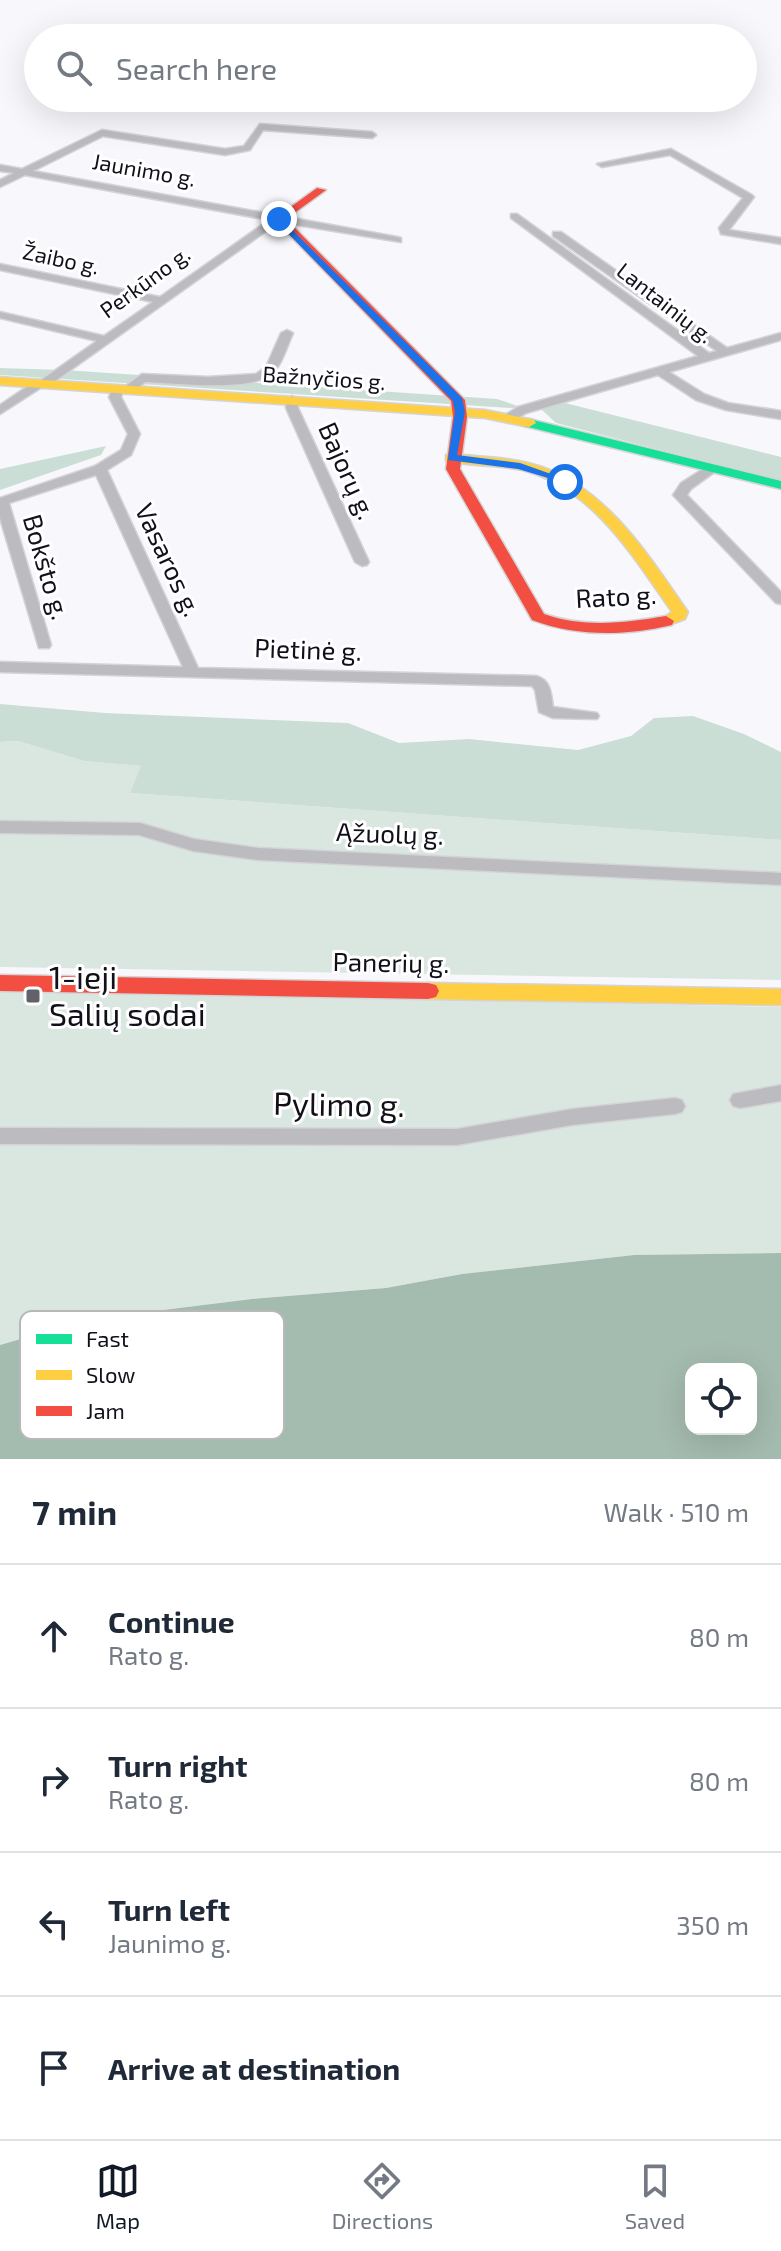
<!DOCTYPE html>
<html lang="en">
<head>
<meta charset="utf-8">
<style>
	:root { --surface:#fff; --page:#f2f2f3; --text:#1f2937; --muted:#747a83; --line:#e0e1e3; --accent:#111827 }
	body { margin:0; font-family:"Exo 2",sans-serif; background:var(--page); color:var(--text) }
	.controls { position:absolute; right:24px; bottom:24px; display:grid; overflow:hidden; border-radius:16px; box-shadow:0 8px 32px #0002 }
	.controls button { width:72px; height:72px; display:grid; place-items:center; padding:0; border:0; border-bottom:2px solid var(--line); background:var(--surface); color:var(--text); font:40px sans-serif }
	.stop { position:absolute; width:24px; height:24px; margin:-18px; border:6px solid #1a73e8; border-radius:50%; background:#fff }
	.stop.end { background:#1a73e8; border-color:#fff; box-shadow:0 2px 8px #0008 }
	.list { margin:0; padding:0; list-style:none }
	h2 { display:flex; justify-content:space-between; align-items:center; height:104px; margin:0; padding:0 32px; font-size:34px }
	h2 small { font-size:26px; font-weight:400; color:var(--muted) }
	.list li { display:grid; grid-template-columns:52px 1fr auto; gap:24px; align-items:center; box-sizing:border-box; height:144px; padding:0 32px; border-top:2px solid var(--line) }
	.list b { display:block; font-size:30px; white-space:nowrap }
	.list p { margin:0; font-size:26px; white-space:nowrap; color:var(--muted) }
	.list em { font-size:26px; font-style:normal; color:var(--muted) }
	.icon { flex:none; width:44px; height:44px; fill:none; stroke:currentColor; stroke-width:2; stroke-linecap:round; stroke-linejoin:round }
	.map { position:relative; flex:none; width:781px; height:1459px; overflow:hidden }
	.search { position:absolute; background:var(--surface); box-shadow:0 8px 32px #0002; left:24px; right:24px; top:24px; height:88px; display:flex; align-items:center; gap:20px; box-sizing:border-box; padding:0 28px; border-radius:44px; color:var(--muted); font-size:30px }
	.sheet { height:680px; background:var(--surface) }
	nav { display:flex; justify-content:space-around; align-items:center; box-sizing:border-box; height:112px; border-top:2px solid var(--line); background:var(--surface); font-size:22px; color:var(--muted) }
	nav a { display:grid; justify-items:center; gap:4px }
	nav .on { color:var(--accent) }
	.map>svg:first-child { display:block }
	.green { fill:#dae7e1 }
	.forest { fill:#cbded5 }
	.water { fill:#a4bbaf; fill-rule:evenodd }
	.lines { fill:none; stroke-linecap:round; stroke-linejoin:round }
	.street-casing { stroke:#d4d4d7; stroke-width:3 }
	.fast-casing { stroke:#d4d4d7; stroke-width:3 }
	.slow-casing { stroke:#d4d4d7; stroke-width:3 }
	.jam-casing { stroke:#d4d4d7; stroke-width:3 }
	.street { fill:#bcbcc0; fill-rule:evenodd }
	.fast { fill:#16e098; fill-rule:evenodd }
	.slow { fill:#ffcf43; fill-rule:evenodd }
	.jam { fill:#f24e42; fill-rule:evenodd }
	.route { fill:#1a73e8 }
	.poi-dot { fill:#626169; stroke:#fff; stroke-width:3 }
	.labels { text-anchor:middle; stroke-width:6; stroke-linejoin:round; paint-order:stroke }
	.far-street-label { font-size:22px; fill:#11101a; stroke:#fff }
	.street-label { font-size:26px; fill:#11101a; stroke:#fff }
	.near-poi-label { font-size:32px; fill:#11101a; stroke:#fff; text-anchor:start }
	.near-street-label { font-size:32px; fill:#11101a; stroke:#fff }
	.key { fill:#fff; stroke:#b8b7ba; stroke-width:2 }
	.key-label { font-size:22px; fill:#11101a }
</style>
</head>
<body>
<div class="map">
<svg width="781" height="1459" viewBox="0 0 781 1459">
	<rect width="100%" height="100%" fill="#f8f8fc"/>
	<g class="green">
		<path d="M18 741 84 761 142 766 130 793 781 840V876L488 861 485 858 264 851 197 842 141 827 0 824V742Z"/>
		<path d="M0 831H137L195 848 781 881V980L0 967Z"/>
		<path d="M0 990 781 1007V1253L634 1255 462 1274 386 1288 252 1299 90 1319 0 1345Z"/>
	</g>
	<g class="forest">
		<path d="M0 368 64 370 497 399 518 406 545 398 781 457V481L556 423 542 410 0 375Z"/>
		<path d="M106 446 101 455 0 490V469Z"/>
		<path d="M0 704 105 713 348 723 399 743 469 739 578 750 631 736 654 718 693 716 744 734 781 752V840L130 793 141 766 84 761 18 741 0 742Z"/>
	</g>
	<path class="water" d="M781 1253V1459H0V1345L90 1319 252 1299 386 1288 462 1274 634 1255ZM691 1369H751V1429H691Z"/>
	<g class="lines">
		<g class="street-casing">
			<g id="street">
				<path d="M260 124 372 132 376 135 372 138 263 130 250 150 225 155 103 136 33 171 397 237 401 238V242L279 222 48 386 42 387 0 414V405L34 382 40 381 97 341 0 318V312L104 336 153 302 0 270V264L160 297 269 220 25 175 0 187V180L14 173 0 171V165L22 169 102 130 225 149 244 146Z"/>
				<path d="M671 149 752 195 754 197 729 230 781 238V244L721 234 719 228 743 198 670 155 602 167 597 164Z"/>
				<path d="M511 214H517L709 353 717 351 553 236V232H561L727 348 781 333V340L669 372 704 394 728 403 781 411V419L726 410 696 400 658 375 526 413 513 421H505V415L518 407 698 356 511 218Z"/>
				<path d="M287 330 293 333C287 346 283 362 274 372 255 393 172 383 145 382L132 393 123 391 121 397 140 434 131 455 107 470 198 668 536 676C551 680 551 694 553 707L597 713 599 716 597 719 553 718 539 712 535 690 532 686 0 672V662L183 667 96 475 9 503 51 645 49 648H39L0 518V498L95 466 121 450 128 434 109 397 114 386 123 388 142 374 208 377 256 374 266 367 281 333Z"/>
				<path d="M292 396 298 400V408L369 562 367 565 362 566 355 562 286 408V400Z"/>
				<path d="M711 464 717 468 716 471 691 489 687 495 781 592V604L776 603 673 495 681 483Z"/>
				<path d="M0 821 140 823 194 839 258 848 781 873V885L258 860 193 851 139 835 0 833Z"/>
				<path d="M781 1085V1101L740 1108 733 1106 730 1100 733 1094Z"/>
				<path d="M675 1098 682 1100 685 1106 682 1112 675 1114 572 1125 457 1145 0 1144V1128L457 1129 572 1109Z"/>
			</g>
		</g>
		<g class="fast-casing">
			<path id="fast" d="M529 419 781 481V489L524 426 522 423Z"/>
		</g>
		<g class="slow-casing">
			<g id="slow">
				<path d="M0 377 485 410 534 420 536 423 529 427 485 418 0 385Z"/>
				<path d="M451 454C481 457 513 457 542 467 609 491 649 556 688 612L685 619 666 626 660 625 658 621 672 612C634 558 594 490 526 471 500 464 472 467 446 461V455Z"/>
				<path d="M428 983 781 989V1005L428 999 420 997 417 991 420 985Z"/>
			</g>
		</g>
		<g class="jam-casing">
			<g id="jam">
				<path d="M317 188 326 190 286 219 465 400 467 417 460 469 544 614C584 628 625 623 666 616L674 621 672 625C625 636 578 637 532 620L446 469 453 417 451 401 274 219Z"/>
				<path d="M0 975 428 983 436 985 439 991 436 997 428 999 0 991Z"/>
			</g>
		</g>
		<use href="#street" class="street"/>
		<use href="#fast" class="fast"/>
		<use href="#slow" class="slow"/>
		<use href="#jam" class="jam"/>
	</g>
	<path class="route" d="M279 217 462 398 465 412 457 455 520 463 568 480V484L518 469 448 460 455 412 453 401 276 221Z"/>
	<rect class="poi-dot" x="25" y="988" width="16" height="16" rx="4"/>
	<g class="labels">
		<g class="far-street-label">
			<text transform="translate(144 170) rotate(10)" y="8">Jaunimo g.</text>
			<text transform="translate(61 259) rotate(12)" y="8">Žaibo g.</text>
			<text transform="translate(145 282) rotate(-36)" y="8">Perkūno g.</text>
			<text transform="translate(665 303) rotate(38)" y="8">Lantainių g.</text>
			<text transform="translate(324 378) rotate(4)" y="8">Bažnyčios g.</text>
		</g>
		<g class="street-label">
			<text transform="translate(347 471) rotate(66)" y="9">Bajorų g.</text>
			<text transform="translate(168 560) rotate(65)" y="9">Vasaros g.</text>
			<text transform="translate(46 567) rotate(74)" y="9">Bokšto g.</text>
			<text transform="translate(616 597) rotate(-3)" y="9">Rato g.</text>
			<text transform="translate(308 650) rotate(2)" y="9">Pietinė g.</text>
			<text transform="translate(390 834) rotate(2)" y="9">Ąžuolų g.</text>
			<text transform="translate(391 963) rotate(1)" y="9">Panerių g.</text>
		</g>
		<g class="near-poi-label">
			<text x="49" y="989">1-ieji<tspan x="49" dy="37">Salių sodai</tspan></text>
		</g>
		<g class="near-street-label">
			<text transform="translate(339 1105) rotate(1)" y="11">Pylimo g.</text>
		</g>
	</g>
	<rect x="20" y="1311" width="264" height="128" rx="12" class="key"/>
	<rect x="36" y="1334" width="36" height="10" fill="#16e098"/>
	<rect x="36" y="1370" width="36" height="10" fill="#ffcf43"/>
	<rect x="36" y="1406" width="36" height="10" fill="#f24e42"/>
	<g class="key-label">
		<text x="86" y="1347">Fast</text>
		<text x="86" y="1383">Slow</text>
		<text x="86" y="1419">Jam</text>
	</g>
</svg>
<div class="controls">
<button><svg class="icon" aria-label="locate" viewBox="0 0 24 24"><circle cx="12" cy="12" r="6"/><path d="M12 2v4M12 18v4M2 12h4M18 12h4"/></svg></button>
</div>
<div class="stop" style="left:565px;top:482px"></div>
<div class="stop end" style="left:279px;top:219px"></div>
<div class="search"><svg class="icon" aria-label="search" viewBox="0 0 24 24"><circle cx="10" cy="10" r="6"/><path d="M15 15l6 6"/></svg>Search here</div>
</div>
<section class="sheet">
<h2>7 min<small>Walk · 510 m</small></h2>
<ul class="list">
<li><svg class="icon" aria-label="ahead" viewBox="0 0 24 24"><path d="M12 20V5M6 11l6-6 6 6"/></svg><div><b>Continue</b><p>Rato g.</p></div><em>80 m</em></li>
<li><svg class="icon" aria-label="right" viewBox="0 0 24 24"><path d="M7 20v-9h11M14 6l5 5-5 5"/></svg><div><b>Turn right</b><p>Rato g.</p></div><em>80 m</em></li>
<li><svg class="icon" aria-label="left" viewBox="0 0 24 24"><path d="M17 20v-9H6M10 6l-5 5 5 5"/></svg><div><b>Turn left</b><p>Jaunimo g.</p></div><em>350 m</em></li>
<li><svg class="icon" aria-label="arrive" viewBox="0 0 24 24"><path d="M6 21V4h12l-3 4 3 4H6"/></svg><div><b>Arrive at destination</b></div></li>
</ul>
</section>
<nav>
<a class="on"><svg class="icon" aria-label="map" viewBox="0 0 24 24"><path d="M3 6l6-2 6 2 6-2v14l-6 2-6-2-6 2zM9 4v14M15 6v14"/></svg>Map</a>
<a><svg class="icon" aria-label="directions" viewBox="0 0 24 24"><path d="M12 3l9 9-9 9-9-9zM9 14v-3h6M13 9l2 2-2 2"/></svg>Directions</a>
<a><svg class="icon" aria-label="saved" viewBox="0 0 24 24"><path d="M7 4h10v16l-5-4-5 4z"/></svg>Saved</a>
</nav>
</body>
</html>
